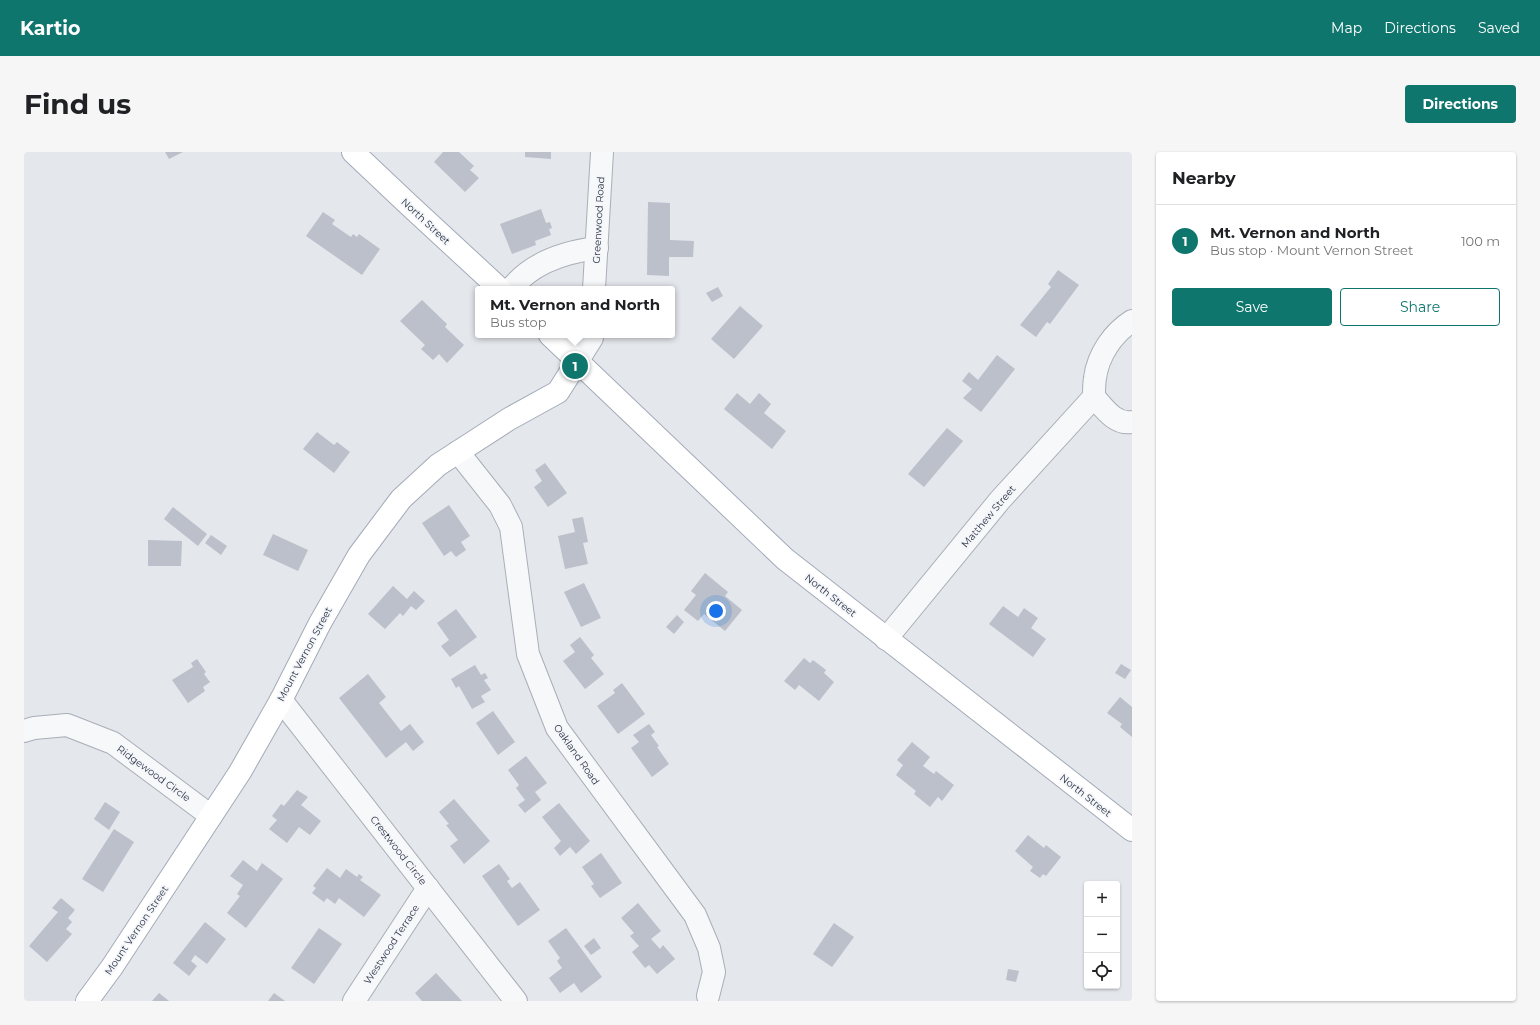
<!DOCTYPE html>
<html lang="en">
<head>
<meta charset="utf-8">
<style>
	:root { --surface:#fff; --page:#f6f6f6; --text:#202124; --muted:#757577; --line:#e0e0e0; --accent:#0f766e }
	body { margin:0; font-family:Montserrat,sans-serif; background:var(--page); color:var(--text) }
	.controls { position:absolute; right:12px; bottom:12px; display:grid; overflow:hidden; border-radius:4px; box-shadow:0 1px 3px #0004 }
	.controls button { width:36px; height:36px; display:grid; place-items:center; padding:0; border:0; border-bottom:1px solid var(--line); background:var(--surface); color:var(--text); font:20px sans-serif }
	.you { position:absolute; left:692px; top:459px; width:14px; height:14px; margin:-10px; border:3px solid #fff; border-radius:50%; background:#1a73e8; box-shadow:0 0 0 6px #1a73e833 }
	.badge { display:grid; place-items:center; width:26px; height:26px; border-radius:50%; background:var(--accent); color:#fff; font-size:13px; font-weight:700 }
	.pin { position:absolute; translate:-50% -50%; border:2px solid #fff; box-shadow:0 1px 4px #0006 }
	.popup { position:absolute; left:451px; top:134px; width:200px; height:52px; box-sizing:border-box; display:grid; place-content:center; border-radius:4px; background:var(--surface); filter:drop-shadow(0 1px 3px #0005); font-size:13px; white-space:nowrap; color:var(--muted) }
	.popup b { font-size:15px; color:var(--text) }
	.popup::after { content:''; position:absolute; left:50%; top:100%; margin-left:-8px; border:8px solid transparent; border-top-color:var(--surface) }
	.list { margin:0; padding:0; list-style:none }
	h2 { display:flex; justify-content:space-between; align-items:center; height:52px; margin:0; padding:0 16px; font-size:17px }
	h2 small { font-size:13px; font-weight:400; color:var(--muted) }
	.list li { display:grid; grid-template-columns:26px 1fr auto; gap:12px; align-items:center; box-sizing:border-box; height:72px; padding:0 16px; border-top:1px solid var(--line) }
	.list b { display:block; font-size:15px; white-space:nowrap }
	.list p { margin:0; font-size:13px; white-space:nowrap; color:var(--muted) }
	.list em { font-size:13px; font-style:normal; color:var(--muted) }
	.actions { display:flex; gap:8px; padding:12px 16px }
	.actions a { flex:1; padding:9px 0; border:1px solid var(--accent); border-radius:4px; text-align:center; font-size:14px; color:var(--accent) }
	.actions .main { background:var(--accent); color:#fff }
	.icon { flex:none; width:22px; height:22px; fill:none; stroke:currentColor; stroke-width:2; stroke-linecap:round; stroke-linejoin:round }
	.map { position:relative; flex:none; width:1108px; height:849px; overflow:hidden; border-radius:4px }
	header { display:flex; align-items:center; gap:24px; box-sizing:border-box; height:56px; padding:0 20px; background:var(--accent); color:#fff }
	header strong { font-size:19px }
	nav { display:flex; gap:22px; margin-inline-start:auto; font-size:14px }
	.intro { display:flex; align-items:center; justify-content:space-between; box-sizing:border-box; height:96px; padding:0 24px }
	h1 { margin:0; font-size:28px }
	.button { padding:10px 18px; border-radius:4px; background:var(--accent); color:#fff; font-size:14px; font-weight:700 }
	main { display:flex; gap:24px; padding:0 24px }
	aside { flex:1; background:var(--surface); border-radius:4px; box-shadow:0 1px 3px #0004 }
	.map>svg:first-child { display:block }
	.building { fill:#bbc0ca }
	.lines { fill:none; stroke-linecap:round; stroke-linejoin:round }
	.minor-casing { stroke:#a9aeb7; stroke-width:24 }
	.major-casing { stroke:#a3abb8; stroke-width:24 }
	.minor { stroke:#f7f8fa; stroke-width:22 }
	.major { stroke:#fff; stroke-width:22 }
	.labels { text-anchor:middle; stroke-width:3.5; stroke-linejoin:round; paint-order:stroke }
	.street-label { font-size:10px; fill:#2b3445; stroke:#f4f6f9 }
</style>
</head>
<body>
<header>
<strong>Kartio</strong>
<nav><a>Map</a><a>Directions</a><a>Saved</a></nav>
</header>
<div class="intro"><h1>Find us</h1><a class="button">Directions</a></div>
<main>
<div class="map">
<svg width="1108" height="849" viewBox="0 0 1108 849">
	<rect width="100%" height="100%" fill="#e4e7ec"/>
	<g class="building">
		<path d="M141 0H159L145 7Z"/>
		<path d="M419 0H435L450 14 446 18 455 26 441 40 410 10Z"/>
		<path d="M501 0H527V7L501 5Z"/>
		<path d="M624 50 646 51V88L670 89 669 105H645V124L623 123Z"/>
		<path d="M517 57 522 71 526 70 528 76 525 77 527 83 511 89 512 93 488 102 476 72Z"/>
		<path d="M299 60 311 68 308 72 327 85 329 82 333 85 335 82 356 97 338 123 282 84Z"/>
		<path d="M1034 118 1055 133 1026 172 1023 170 1012 185 996 173 1027 135 1024 132Z"/>
		<path d="M694 135 699 144 688 150 682 141Z"/>
		<path d="M398 148 423 172 421 175 440 193 423 211 415 202 409 208 397 197 401 193 376 169Z"/>
		<path d="M716 154 739 174 710 207 687 187Z"/>
		<path d="M973 203 991 217 957 260 939 246 948 237 938 229 945 220 954 228Z"/>
		<path d="M713 241 726 252 735 241 747 252 740 261 762 279 748 297 700 257Z"/>
		<path d="M923 276 939 289 900 335 884 322Z"/>
		<path d="M293 280 310 293 313 290 326 300 310 321 279 297Z"/>
		<path d="M521 311 543 341 524 355 510 335 518 329 511 318Z"/>
		<path d="M425 353 446 384 437 390 442 398 432 405 427 399 420 404 398 371Z"/>
		<path d="M149 355 183 382 174 394 140 367Z"/>
		<path d="M559 365 564 390 559 391 564 412 541 417 534 384 551 380 548 367Z"/>
		<path d="M249 382 284 398 274 419 239 403Z"/>
		<path d="M187 383 203 394 197 403 181 391Z"/>
		<path d="M124 388 158 389 157 414H124Z"/>
		<path d="M681 421 704 440 701 444 718 458 701 479 680 462 674 469 660 458 672 443 667 439Z"/>
		<path d="M560 431 577 466 557 475 540 440Z"/>
		<path d="M369 434 383 447 390 439 401 449 392 458 387 454 379 464 376 461 361 477 344 462Z"/>
		<path d="M979 454 994 465 1000 456 1014 466 1007 476 1022 487 1009 505 965 472Z"/>
		<path d="M432 457 453 485 426 505 417 494 425 488 413 471Z"/>
		<path d="M653 463 660 470 650 482 642 475Z"/>
		<path d="M556 485 570 503 567 506 580 522 561 537 539 509 551 500 546 493Z"/>
		<path d="M780 506 786 511 789 508 802 518 800 521 810 530 795 549 775 533 771 538 760 529Z"/>
		<path d="M173 507 182 520 180 522 186 530 179 535 181 539 164 551 148 528 169 515 167 511Z"/>
		<path d="M1097 512 1107 518 1101 527 1091 521Z"/>
		<path d="M451 513 457 523 461 521 464 526 460 528 467 538 457 544 461 550 448 557 435 534 432 536 427 527Z"/>
		<path d="M344 522 362 545 355 551 377 579 386 572 400 590 389 599 382 590 362 606 315 546Z"/>
		<path d="M598 531 621 562 594 582 573 554 591 541 589 538Z"/>
		<path d="M1096 545 1108 555V585L1096 575 1098 572 1083 561Z"/>
		<path d="M469 559 491 590 474 603 452 571Z"/>
		<path d="M625 572 631 580 627 583 635 594 633 595 645 612 628 625 607 596 615 590 609 583Z"/>
		<path d="M888 590 906 605 899 614 910 622 912 619 930 633 918 649 914 645 906 655 890 642 892 639 872 623 879 613 873 608Z"/>
		<path d="M502 604 523 631 511 640 517 648 501 661 494 653 501 648 492 636 495 633 484 618Z"/>
		<path d="M273 638 284 645 277 653 297 669 286 683 275 675 263 691 245 677 253 668 248 664 257 652 260 654Z"/>
		<path d="M430 647 466 689 440 712 426 694 434 688 422 673 425 672 415 660Z"/>
		<path d="M81 650 96 660 85 678 70 667Z"/>
		<path d="M535 651 566 689 552 702 546 695 536 704 530 696 537 689 518 665Z"/>
		<path d="M90 677 110 690 79 740 58 727Z"/>
		<path d="M1004 683 1020 696 1022 693 1037 705 1022 724 1019 722 1016 726 1006 719 1009 715 991 699Z"/>
		<path d="M577 701 598 731 576 746 567 734 570 732 558 715Z"/>
		<path d="M219 708 233 719 238 711 259 727 222 776 203 761 216 744 213 742 219 733 206 724Z"/>
		<path d="M475 712 486 727 483 729 488 736 496 730 516 758 494 774 458 724Z"/>
		<path d="M303 716 316 726 322 717 333 725 335 722 339 725 336 728 357 743 340 765 315 746 311 752 303 746 300 750 288 741 292 736 289 734Z"/>
		<path d="M37 746 51 758 44 766 48 770 42 777 48 782 23 810 5 794 34 760 28 756Z"/>
		<path d="M614 751 637 779 627 787 636 797 639 793 651 807 633 822 625 813 621 816 608 800 615 794 606 784 610 781 597 766Z"/>
		<path d="M181 770 202 787 183 812 171 803 167 809 173 814 165 824 149 811Z"/>
		<path d="M810 771 830 785 808 815 789 802Z"/>
		<path d="M295 776 318 792 290 832 267 816Z"/>
		<path d="M542 776 578 825 557 841 550 831 536 841 525 826 538 816 533 809 536 806 524 789Z"/>
		<path d="M570 786 577 796 567 803 560 794Z"/>
		<path d="M984 817 995 819 992 830 982 828Z"/>
		<path d="M412 821 438 849H398L391 841Z"/>
		<path d="M135 841 145 849H128Z"/>
		<path d="M250 841 261 849H244Z"/>
	</g>
	<g class="lines">
		<g class="minor-casing">
			<g id="minor">
				<path d="M487 137C507 111 541 100 573 96"/>
				<path d="M570 137 578 0"/>
				<path d="M553 210 568 186V183"/>
				<path d="M1070 245C1080 256 1091 273 1108 270"/>
				<path d="M434 300 476 353 487 375 504 502 533 576 671 763 685 796 690 820 684 844"/>
				<path d="M862 487 976 348 1070 245C1070 239 1070 232 1071 226 1074 203 1089 181 1108 169"/>
				<path d="M257 548 492 849"/>
				<path d="M0 579 10 576 43 573 89 591 187 664"/>
				<path d="M330 849 404 736"/>
			</g>
		</g>
		<g class="major-casing">
			<g id="major">
				<path d="M329 0 384 52 476 137"/>
				<path d="M526 183 761 407 1108 678"/>
				<path d="M63 849 88 815 216 620 257 548 296 471 335 403 377 347 414 313 485 267 534 240 553 210"/>
			</g>
		</g>
		<use href="#minor" class="minor"/>
		<use href="#major" class="major"/>
	</g>
	<g class="labels">
		<g class="street-label">
			<text transform="translate(574 68) rotate(-87)" y="4">Greenwood Road</text>
			<text transform="translate(402 69) rotate(43)" y="4">North Street</text>
			<text transform="translate(964 364) rotate(-50)" y="4">Matthew Street</text>
			<text transform="translate(807 443) rotate(38)" y="4">North Street</text>
			<text transform="translate(280 502) rotate(-62)" y="4">Mount Vernon Street</text>
			<text transform="translate(553 602) rotate(55)" y="4">Oakland Road</text>
			<text transform="translate(130 621) rotate(36)" y="4">Ridgewood Circle</text>
			<text transform="translate(1062 643) rotate(38)" y="4">North Street</text>
			<text transform="translate(375 698) rotate(52)" y="4">Crestwood Circle</text>
			<text transform="translate(112 778) rotate(-56)" y="4">Mount Vernon Street</text>
			<text transform="translate(367 792) rotate(-57)" y="4">Westwood Terrace</text>
		</g>
	</g>
</svg>
<div class="controls">
<button>+</button>
<button>−</button>
<button><svg class="icon" aria-label="locate" viewBox="0 0 24 24"><circle cx="12" cy="12" r="6"/><path d="M12 2v4M12 18v4M2 12h4M18 12h4"/></svg></button>
</div>
<div class="you"></div>
<div class="pin badge" style="left:551px;top:214px">1</div>
<div class="popup"><b>Mt. Vernon and North</b>Bus stop</div>
</div>
<aside>
<h2>Nearby<small></small></h2>
<ul class="list">
<li><span class="badge">1</span><div><b>Mt. Vernon and North</b><p>Bus stop · Mount Vernon Street</p></div><em>100 m</em></li>
</ul>
<div class="actions"><a class="main">Save</a><a>Share</a></div>
</aside>
</main>
</body>
</html>
